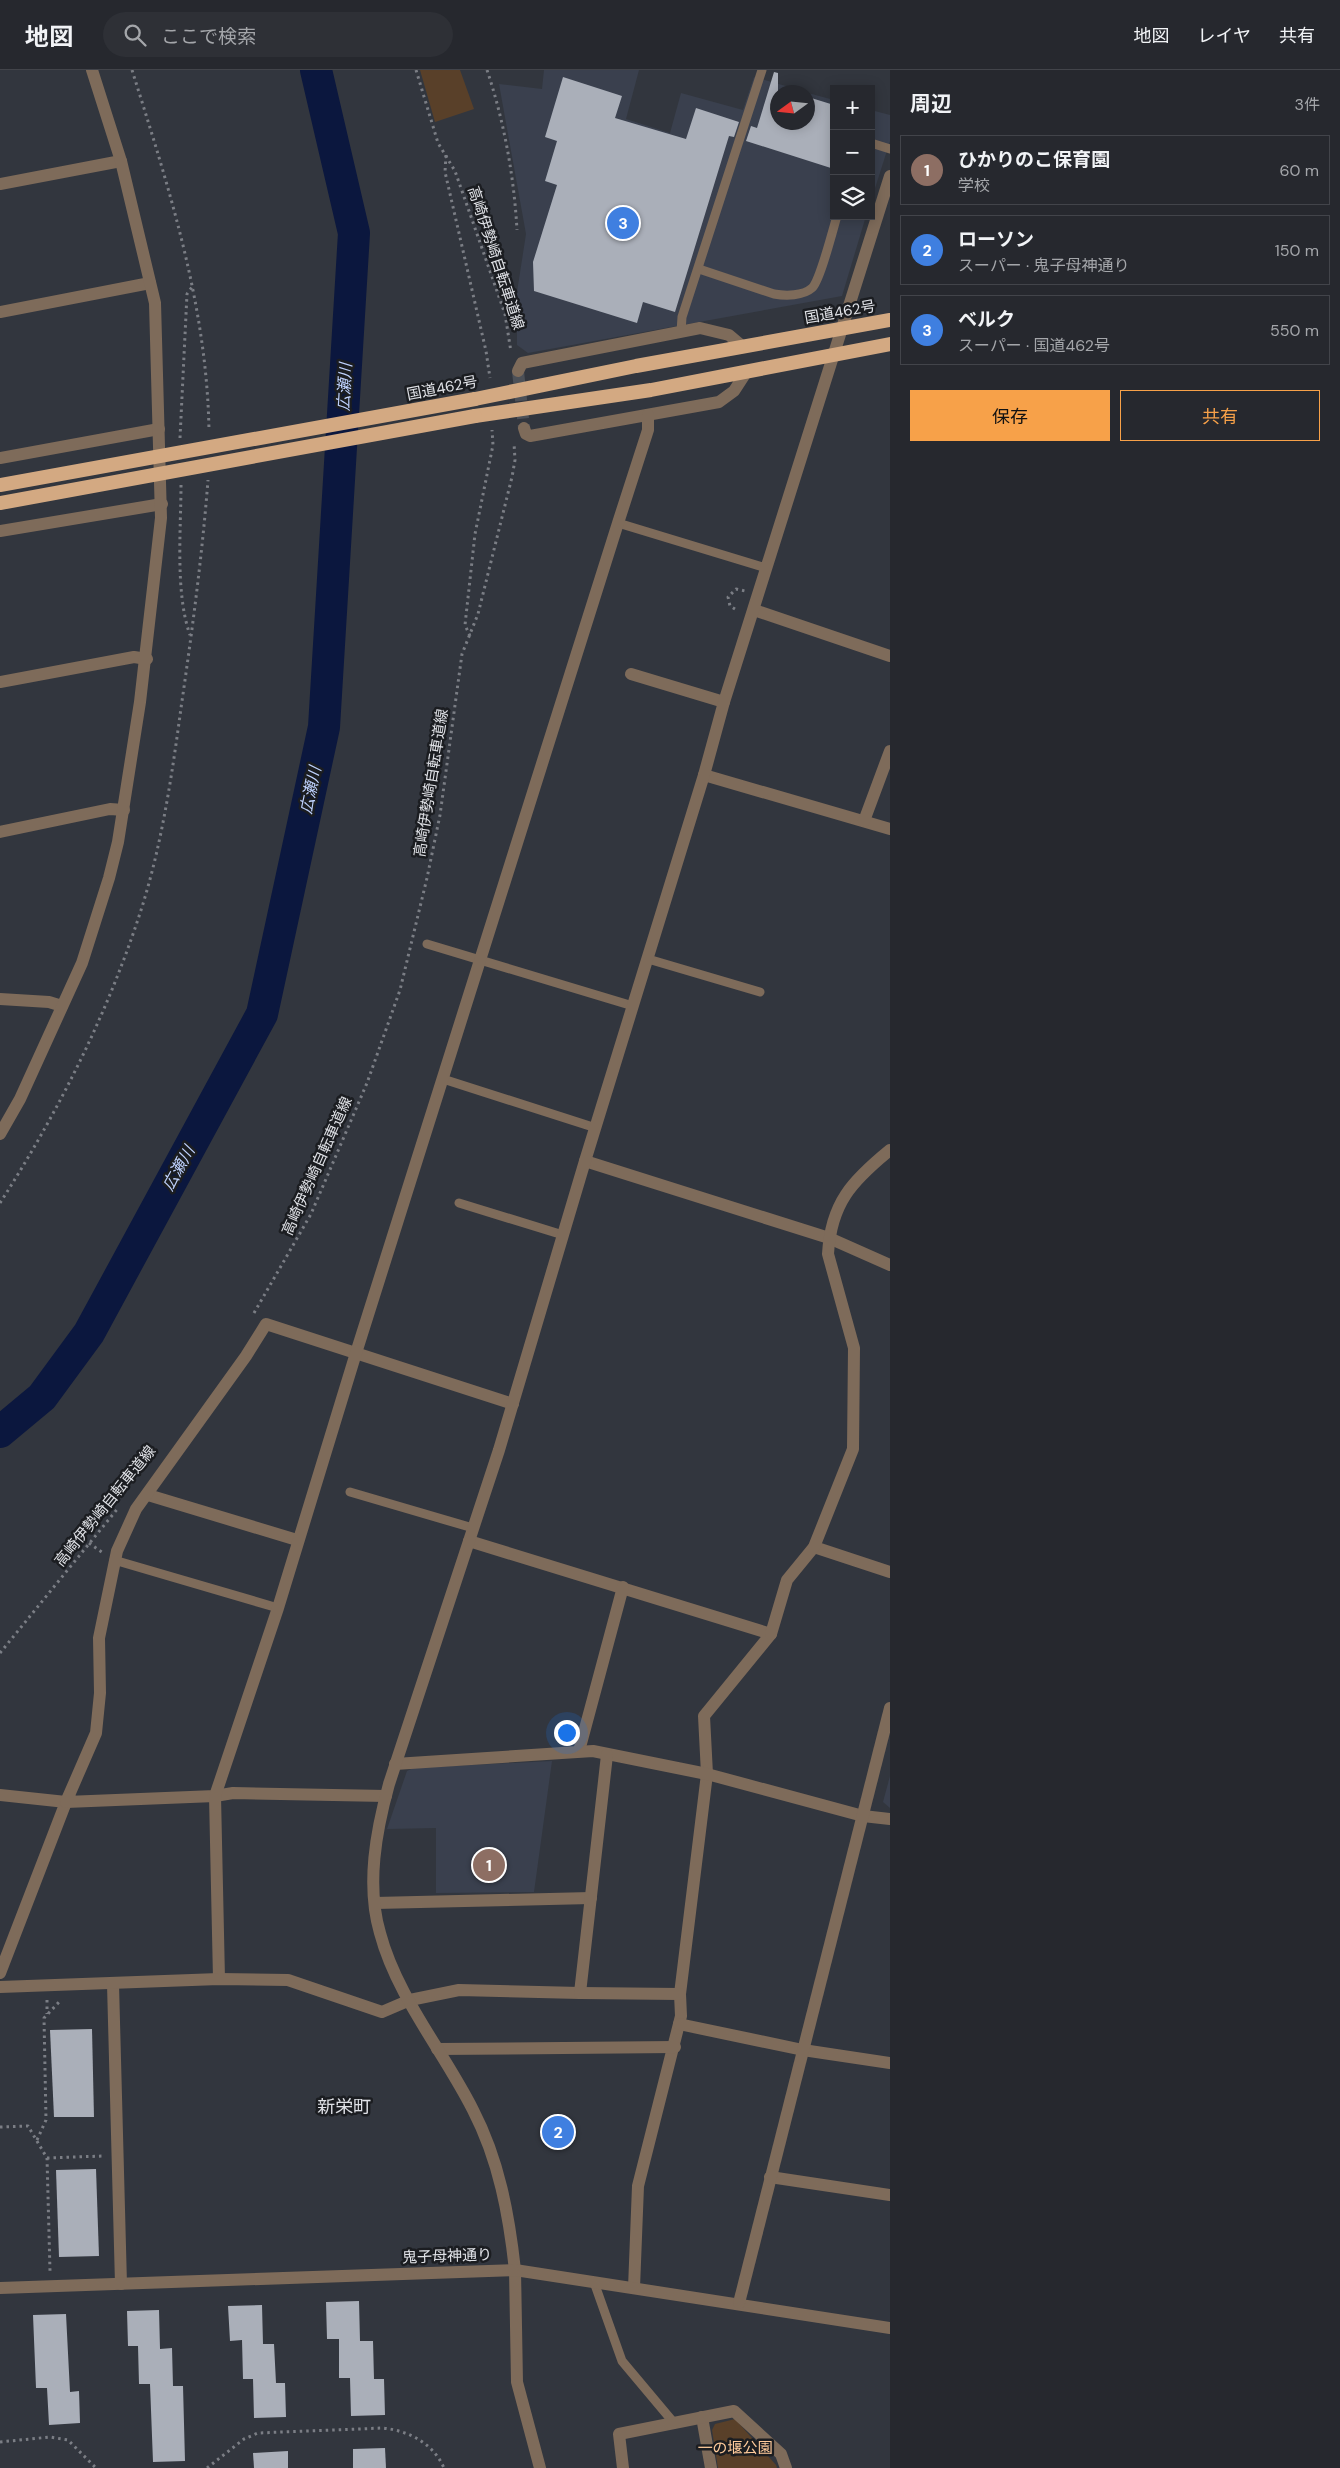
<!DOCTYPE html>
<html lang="ja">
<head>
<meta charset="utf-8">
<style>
	:root { --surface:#26282e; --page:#2e3036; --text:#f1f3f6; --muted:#a4a6aa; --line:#42444a; --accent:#f7a149 }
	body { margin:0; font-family:"DM Sans","Noto Sans JP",sans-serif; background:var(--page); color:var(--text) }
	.controls { position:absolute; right:15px; top:15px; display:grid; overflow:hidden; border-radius:0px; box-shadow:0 2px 12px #0003 }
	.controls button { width:45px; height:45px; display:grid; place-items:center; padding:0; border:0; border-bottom:1px solid var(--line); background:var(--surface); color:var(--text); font:25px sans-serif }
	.compass { position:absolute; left:770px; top:15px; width:45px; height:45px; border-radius:50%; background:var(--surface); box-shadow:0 2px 12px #0003; rotate:255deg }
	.you { position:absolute; left:566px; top:1662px; width:18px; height:18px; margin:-12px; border:4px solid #fff; border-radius:50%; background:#1a73e8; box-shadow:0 0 0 8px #1a73e833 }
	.badge { display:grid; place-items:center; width:32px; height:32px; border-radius:50%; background:var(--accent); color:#fff; font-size:16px; font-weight:700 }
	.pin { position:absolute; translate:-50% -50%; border:2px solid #fff; box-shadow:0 1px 5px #0006 }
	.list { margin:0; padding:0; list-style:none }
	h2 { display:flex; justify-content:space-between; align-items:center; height:65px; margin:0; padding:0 20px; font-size:21px }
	h2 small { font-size:16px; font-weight:400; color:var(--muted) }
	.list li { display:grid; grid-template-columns:32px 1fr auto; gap:15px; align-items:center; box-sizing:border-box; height:70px; margin:0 10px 10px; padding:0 10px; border:1px solid var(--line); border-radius:0px }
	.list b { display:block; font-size:19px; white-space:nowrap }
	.list p { margin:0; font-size:16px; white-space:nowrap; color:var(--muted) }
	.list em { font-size:16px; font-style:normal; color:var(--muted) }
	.actions { display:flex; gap:10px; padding:15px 20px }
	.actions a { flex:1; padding:11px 0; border:1px solid var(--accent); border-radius:0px; text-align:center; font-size:18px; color:var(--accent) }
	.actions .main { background:var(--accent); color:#111 }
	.icon { flex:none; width:28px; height:28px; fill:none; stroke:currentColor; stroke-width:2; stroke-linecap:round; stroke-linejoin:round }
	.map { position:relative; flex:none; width:890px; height:2398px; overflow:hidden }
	header { display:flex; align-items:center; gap:30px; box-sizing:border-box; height:70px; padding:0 25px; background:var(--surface); border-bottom:1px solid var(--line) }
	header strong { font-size:24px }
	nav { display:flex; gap:28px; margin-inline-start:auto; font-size:18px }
	.search { width:350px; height:45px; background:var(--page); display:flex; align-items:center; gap:12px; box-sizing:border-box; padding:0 18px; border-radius:28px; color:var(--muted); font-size:19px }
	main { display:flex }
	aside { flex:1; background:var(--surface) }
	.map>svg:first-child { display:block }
	.built { fill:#3a404e }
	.green { fill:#594029 }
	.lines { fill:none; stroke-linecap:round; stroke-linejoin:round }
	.river { stroke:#0b173e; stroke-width:32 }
	.building { fill:#aaafb9 }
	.minor-tunnel { stroke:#4c5057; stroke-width:12; stroke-dasharray:12 6; stroke-linecap:butt }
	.path { stroke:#7b7e85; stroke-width:3; stroke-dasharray:2.5 4; stroke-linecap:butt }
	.service { stroke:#7e6b5a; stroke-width:9 }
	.minor { stroke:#7e6b5a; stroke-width:12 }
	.tertiary { stroke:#7e6b5a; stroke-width:12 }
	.trunk { stroke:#d3a982; stroke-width:14 }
	.trunk-bridge { stroke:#d3a982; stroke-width:14 }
	.labels { text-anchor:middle; stroke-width:5; stroke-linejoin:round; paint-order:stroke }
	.street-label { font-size:15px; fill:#e0e2e7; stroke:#1b1d21 }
	.park-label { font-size:15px; fill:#ffcb9b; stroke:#1b1d21 }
	.water-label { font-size:16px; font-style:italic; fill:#bfd2fe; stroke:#1b1d21 }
	.quarter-label { font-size:18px; fill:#e0e2e7; stroke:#1b1d21 }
</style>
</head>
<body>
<header>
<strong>地図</strong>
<div class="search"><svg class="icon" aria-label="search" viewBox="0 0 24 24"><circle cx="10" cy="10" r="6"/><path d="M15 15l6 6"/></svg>ここで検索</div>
<nav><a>地図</a><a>レイヤ</a><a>共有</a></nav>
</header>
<main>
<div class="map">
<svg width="890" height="2398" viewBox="0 0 890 2398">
	<rect width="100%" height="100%" fill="#32363e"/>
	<g class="built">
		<path d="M544 0H639L626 49 670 63 681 23 743 40 754 7 807 22H778V52H808V23L834 30V146H866L842 226 528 283 517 275V222L526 164 499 14 542 19Z"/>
		<path d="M871 40 890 45V71L871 131Z"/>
		<path d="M552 1691 534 1822 436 1823V1758L387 1759 407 1701 413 1698Z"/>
		<path d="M890 1706V1738L883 1732Z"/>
	</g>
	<g class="green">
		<path d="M420 0H460L474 39 435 52Z"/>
		<path d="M735 2349 776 2395 777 2398H718L712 2360 715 2354Z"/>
	</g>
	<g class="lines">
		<path class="river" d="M0 1362 42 1327 89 1263 262 944 324 657 354 163 316 0"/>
	</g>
	<g class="building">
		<path d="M774 2 778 3V52H808V27L834 35V99L746 71 751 56 757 58Z"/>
		<path d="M563 7 622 26 615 48 686 69 696 38 739 52 734 67 729 66 675 242 643 232 637 253 534 221 533 192 557 115 545 111 557 71 545 67Z"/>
		<path d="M92 1959 94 2047H54L50 1960Z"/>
		<path d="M96 2099 99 2186 59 2187 56 2100Z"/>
		<path d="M359 2231 360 2271H373L374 2309H384L385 2345 351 2346 350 2308H339V2269H327L326 2232Z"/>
		<path d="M262 2235 263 2274H274L276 2313H285L286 2347 254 2348 253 2309H243L242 2270 230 2271 228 2236Z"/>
		<path d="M159 2240 160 2279 172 2278 173 2316H183L185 2391 153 2392 150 2314H139L138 2276H128L127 2241Z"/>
		<path d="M66 2244 70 2322 79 2321 80 2353 49 2355 47 2318H36L33 2245Z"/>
		<path d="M385 2378 386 2398H353V2379Z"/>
		<path d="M288 2381V2398H254L253 2383Z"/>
	</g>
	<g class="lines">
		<path class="minor-tunnel" d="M518 301 524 358"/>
		<g class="path">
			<path d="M132 0C169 118 207 236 209 361"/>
			<path d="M416 0 438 73 455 101 505 244 511 282"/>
			<path d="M487 0C504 51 514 106 517 160"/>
			<path d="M446 85 445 102 486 281 490 308"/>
			<path d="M180 368 187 224 192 217"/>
			<path d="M181 415C181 459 175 523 190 565"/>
			<path d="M735 539 730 536 728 527 736 519 745 521"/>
			<path d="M470 566 465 555 475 464 493 375 492 360"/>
			<path d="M0 1133C59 1041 109 941 142 837 162 773 172 705 181 638 192 562 202 487 208 410"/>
			<path d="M254 1243 311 1144 367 1013 400 920 427 808 440 745 462 584 478 544 512 407 515 390 514 373"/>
			<path d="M89 1473 103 1483"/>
			<path d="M0 1583 119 1437"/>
			<path d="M47 1930V1944"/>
			<path d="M0 2057 28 2056 47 2088 50 2201"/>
			<path d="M37 2070 46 2050 44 1948 61 1930"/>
			<path d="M47 2088 103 2086"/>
			<path d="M0 2372 50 2367 68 2370 96 2398"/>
			<path d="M207 2398 244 2369 258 2363 383 2358C409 2361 433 2373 444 2398"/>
		</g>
		<g class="service">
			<path d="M871 73 890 79"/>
			<path d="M699 199 774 224C786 226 803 226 812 218 820 211 833 159 837 146"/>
			<path d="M681 262 682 247 762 0"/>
			<path d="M618 453 766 498"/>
			<path d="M427 874 633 936"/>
			<path d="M648 889 760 922"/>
			<path d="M443 1009 596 1058"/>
			<path d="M459 1133 563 1165"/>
			<path d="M350 1422 473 1458"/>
			<path d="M114 1490 278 1538"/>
			<path d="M594 2212 622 2291 674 2353"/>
		</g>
		<g class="minor">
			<path d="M0 114 121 91"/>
			<path d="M0 242 150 213"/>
			<path d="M518 301 522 293 700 258 729 265 742 276"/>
			<path d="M524 358 526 364 530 366 719 332 734 321 747 301"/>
			<path d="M0 388 159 359"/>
			<path d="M0 461 162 434"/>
			<path d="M754 540 890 586"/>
			<path d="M631 604 724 632"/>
			<path d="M0 612 134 587 147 589"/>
			<path d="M704 705 890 759"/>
			<path d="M864 751 890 681"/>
			<path d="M0 762 110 739 124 740"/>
			<path d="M0 929 49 932 62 936"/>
			<path d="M0 1064 20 1029 82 893 109 808 118 772 140 632 161 448 155 233 121 91 92 0"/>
			<path d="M585 1091 829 1168 890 1195"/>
			<path d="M148 1425 297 1470"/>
			<path d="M469 1471 771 1564 704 1646 707 1704 680 1924 681 1946 638 2116 634 2218"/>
			<path d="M814 1477 890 1502"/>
			<path d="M771 1564 787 1510 814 1477 853 1379 854 1278 828 1184C831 1133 852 1111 890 1080"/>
			<path d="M579 1681 623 1517"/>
			<path d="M395 1694 593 1681 707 1704 863 1746 890 1749"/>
			<path d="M0 1725 66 1732 0 1903"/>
			<path d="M386 1726 233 1723 215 1726 66 1732 96 1663 100 1623 99 1568 117 1481 136 1439 246 1286 266 1254 513 1334"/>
			<path d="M375 1833 591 1828"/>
			<path d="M219 1909 215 1726 278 1538 356 1283 618 453 648 360V345"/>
			<path d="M113 1914 121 2214"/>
			<path d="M0 1917 219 1909 288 1910 382 1942 410 1930 459 1920 580 1923 607 1685"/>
			<path d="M580 1923 680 1924"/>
			<path d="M679 1954 803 1980 890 1993"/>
			<path d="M437 1979 675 1977"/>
			<path d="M770 2107 890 2125"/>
			<path d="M515 2200 517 2312 540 2398"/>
			<path d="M702 2347 711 2398"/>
			<path d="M623 2398 619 2364 734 2341 781 2384 786 2398"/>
		</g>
		<g class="tertiary">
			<path d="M515 2200C509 2145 499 2090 473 2040 444 1982 397 1927 380 1863 366 1815 376 1761 389 1714L499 1380 585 1091 704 705 724 632 890 106"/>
			<path d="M0 2218 515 2200 890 2258"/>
			<path d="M739 2233 890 1638"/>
		</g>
		<g class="trunk">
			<path d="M475 329 636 296 890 250"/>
			<path d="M475 346 651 320 890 274"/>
		</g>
		<g class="trunk-bridge">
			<path d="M0 415 475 329"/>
			<path d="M0 433 475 346"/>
		</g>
	</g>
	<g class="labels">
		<g class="street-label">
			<text transform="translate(496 188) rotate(72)" y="5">高崎伊勢崎自転車道線</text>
			<text transform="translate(840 242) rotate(-10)" y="5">国道462号</text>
			<text transform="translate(442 318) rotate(-11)" y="5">国道462号</text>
			<text transform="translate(431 713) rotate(-81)" y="5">高崎伊勢崎自転車道線</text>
			<text transform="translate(317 1096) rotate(-66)" y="5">高崎伊勢崎自転車道線</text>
			<text transform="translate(105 1436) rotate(-51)" y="5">高崎伊勢崎自転車道線</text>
			<text transform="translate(447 2186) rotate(-2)" y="5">鬼子母神通り</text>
		</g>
		<g class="park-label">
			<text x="735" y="2383">一の堰公園</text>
		</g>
		<g class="water-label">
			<text transform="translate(344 317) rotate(-87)" y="6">広瀬川</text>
			<text transform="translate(310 720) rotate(-78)" y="6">広瀬川</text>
			<text transform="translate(178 1098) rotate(-61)" y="6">広瀬川</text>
		</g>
		<g class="quarter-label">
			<text x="344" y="2043">新栄町</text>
		</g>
	</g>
</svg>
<div class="controls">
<button>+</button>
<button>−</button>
<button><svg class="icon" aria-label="layers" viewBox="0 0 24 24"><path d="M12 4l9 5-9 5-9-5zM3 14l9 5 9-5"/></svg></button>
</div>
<svg class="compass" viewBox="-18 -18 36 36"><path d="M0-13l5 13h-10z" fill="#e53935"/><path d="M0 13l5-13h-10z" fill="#a4a6aa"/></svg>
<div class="you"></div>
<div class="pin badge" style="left:489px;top:1795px;background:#8d6e63">1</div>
<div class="pin badge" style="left:558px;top:2062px;background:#3f7fe0">2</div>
<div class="pin badge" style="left:623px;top:153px;background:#3f7fe0">3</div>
</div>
<aside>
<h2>周辺<small>3件</small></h2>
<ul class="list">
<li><span class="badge" style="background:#8d6e63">1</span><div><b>ひかりのこ保育園</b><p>学校</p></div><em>60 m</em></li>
<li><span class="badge" style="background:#3f7fe0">2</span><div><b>ローソン</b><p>スーパー · 鬼子母神通り</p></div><em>150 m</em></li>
<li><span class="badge" style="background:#3f7fe0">3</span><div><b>ベルク</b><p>スーパー · 国道462号</p></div><em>550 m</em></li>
</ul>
<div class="actions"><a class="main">保存</a><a>共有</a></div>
</aside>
</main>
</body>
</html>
